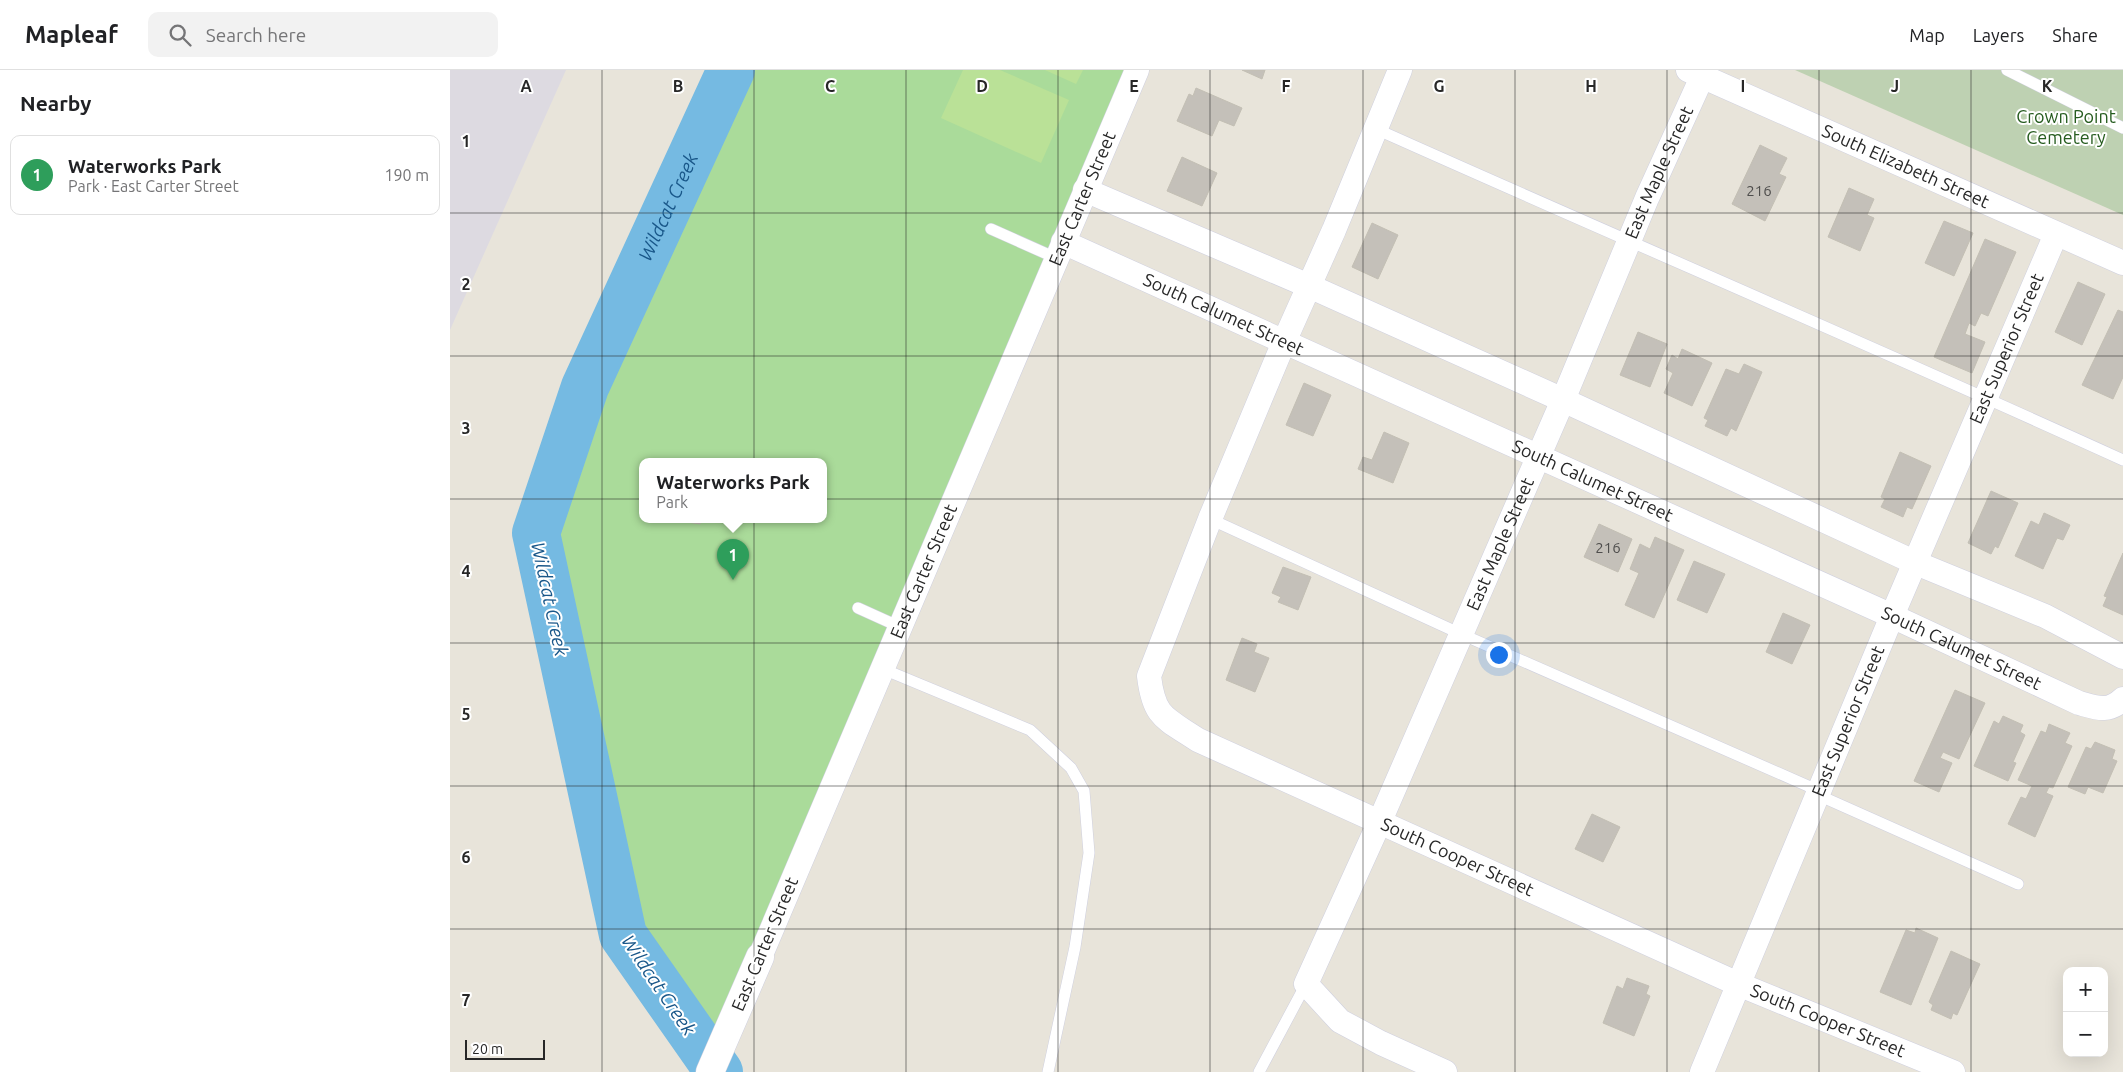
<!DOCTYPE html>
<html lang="en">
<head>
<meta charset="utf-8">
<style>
	:root { --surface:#fff; --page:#f2f2f2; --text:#202124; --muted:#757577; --line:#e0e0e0; --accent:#db2777 }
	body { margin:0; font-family:Ubuntu,sans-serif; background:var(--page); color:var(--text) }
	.controls { position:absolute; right:15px; bottom:15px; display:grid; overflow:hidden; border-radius:10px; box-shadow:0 5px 20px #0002 }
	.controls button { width:45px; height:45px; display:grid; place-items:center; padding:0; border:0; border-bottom:1px solid var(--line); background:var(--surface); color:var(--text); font:25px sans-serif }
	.scale { position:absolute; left:15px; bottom:12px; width:80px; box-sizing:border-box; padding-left:5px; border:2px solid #272727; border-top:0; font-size:14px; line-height:18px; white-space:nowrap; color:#272727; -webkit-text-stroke:4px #fff; paint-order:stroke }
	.you { position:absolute; left:1048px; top:584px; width:18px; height:18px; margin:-12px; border:4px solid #fff; border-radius:50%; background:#1a73e8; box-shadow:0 0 0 8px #1a73e833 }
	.badge { display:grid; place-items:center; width:32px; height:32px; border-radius:50%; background:var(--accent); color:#fff; font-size:16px; font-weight:700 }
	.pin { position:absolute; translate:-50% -41px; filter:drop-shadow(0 1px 2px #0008) }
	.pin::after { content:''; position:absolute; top:26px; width:18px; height:15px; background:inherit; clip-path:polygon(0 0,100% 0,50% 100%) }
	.popup { position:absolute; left:189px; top:388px; width:188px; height:65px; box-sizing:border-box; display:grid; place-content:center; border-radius:10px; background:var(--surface); filter:drop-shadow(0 1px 4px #0005); font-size:16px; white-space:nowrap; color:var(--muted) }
	.popup b { font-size:19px; color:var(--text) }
	.popup::after { content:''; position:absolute; left:50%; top:100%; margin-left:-10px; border:10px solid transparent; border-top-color:var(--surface) }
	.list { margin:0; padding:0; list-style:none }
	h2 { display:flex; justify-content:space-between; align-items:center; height:65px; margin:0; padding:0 20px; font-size:21px }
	h2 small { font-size:16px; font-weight:400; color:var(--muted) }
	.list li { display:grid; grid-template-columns:32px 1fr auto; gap:15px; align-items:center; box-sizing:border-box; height:80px; margin:0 10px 10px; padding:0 10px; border:1px solid var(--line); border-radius:10px }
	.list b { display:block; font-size:19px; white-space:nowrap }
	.list p { margin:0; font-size:16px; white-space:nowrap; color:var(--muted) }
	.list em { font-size:16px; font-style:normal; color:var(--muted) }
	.icon { flex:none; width:28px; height:28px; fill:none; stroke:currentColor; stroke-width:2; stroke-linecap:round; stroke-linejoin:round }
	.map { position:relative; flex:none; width:1673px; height:1002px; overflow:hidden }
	header { display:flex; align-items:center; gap:30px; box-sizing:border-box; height:70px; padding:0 25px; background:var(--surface); border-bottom:1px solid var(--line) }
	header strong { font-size:24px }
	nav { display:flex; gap:28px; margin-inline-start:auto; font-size:18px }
	.search { width:350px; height:45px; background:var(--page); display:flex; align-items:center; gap:12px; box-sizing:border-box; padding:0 18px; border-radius:10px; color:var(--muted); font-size:19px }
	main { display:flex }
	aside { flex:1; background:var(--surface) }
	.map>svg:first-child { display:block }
	.industrial { fill:#dddae1 }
	.green { fill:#aadb9a; fill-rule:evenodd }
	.cemetery { fill:#bed1b2 }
	.pitch { fill:#bae197 }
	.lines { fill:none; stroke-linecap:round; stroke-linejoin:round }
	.river { stroke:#75bae2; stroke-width:48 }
	.building { fill:#c4c0b9; stroke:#c3bfb4 }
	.lane-casing { stroke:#cfd0df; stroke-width:12 }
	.street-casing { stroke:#cfd0df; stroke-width:25 }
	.secondary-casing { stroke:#cfd0df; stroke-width:29 }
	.lane { stroke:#fff; stroke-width:11 }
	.street { stroke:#fff; stroke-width:24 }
	.secondary { stroke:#fff; stroke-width:28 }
	.grid { fill:none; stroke:#272727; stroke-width:1; stroke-opacity:0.55 }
	.labels { text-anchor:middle; stroke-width:4; stroke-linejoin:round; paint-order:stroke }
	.number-label { font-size:15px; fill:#4e4d4c }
	.park-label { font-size:18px; fill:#265c1f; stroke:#fff }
	.street-label { font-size:18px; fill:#272727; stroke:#fff }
	.water-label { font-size:19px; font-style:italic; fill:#195789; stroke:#fff }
	.grid-label { font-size:16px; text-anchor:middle; font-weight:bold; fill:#272727; stroke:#fff; stroke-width:4; stroke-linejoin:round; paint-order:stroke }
</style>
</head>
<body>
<header>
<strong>Mapleaf</strong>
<div class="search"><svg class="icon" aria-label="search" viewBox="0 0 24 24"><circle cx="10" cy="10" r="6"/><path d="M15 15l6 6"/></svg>Search here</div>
<nav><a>Map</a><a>Layers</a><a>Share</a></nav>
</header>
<main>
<aside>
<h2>Nearby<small></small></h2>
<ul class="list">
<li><span class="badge" style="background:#2e9e5b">1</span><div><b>Waterworks Park</b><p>Park · East Carter Street</p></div><em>190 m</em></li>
</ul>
</aside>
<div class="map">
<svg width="1673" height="1002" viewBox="0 0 1673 1002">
	<rect width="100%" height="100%" fill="#e8e4da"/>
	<path class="industrial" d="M0 0H116L0 260Z"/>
	<path class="green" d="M281 0H687L264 994 173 865 86 463 135 317ZM193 391H373V449H193Z"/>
	<path class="cemetery" d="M1345 0H1673V145Z"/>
	<g class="pitch">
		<path d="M513 0H550L619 30 591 93 491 48Z"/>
		<path d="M595 0H633L626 14Z"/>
	</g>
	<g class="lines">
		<path class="river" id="s1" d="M269 1002 173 865 86 463 135 317 281 0"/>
	</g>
	<g class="building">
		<path d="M792 0H815L812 9Z"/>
		<path d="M746 18 792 38 784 56 769 50 762 66 727 51 739 24 743 26Z"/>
		<path d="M1310 75 1337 88 1329 104 1336 107 1315 151 1282 134Z"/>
		<path d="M732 87 767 103 752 136 717 121Z"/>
		<path d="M1399 118 1424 129 1417 145 1424 148 1410 181 1378 167Z"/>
		<path d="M1494 151 1523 163 1504 206 1475 193Z"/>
		<path d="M922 153 948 165 928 209 902 197Z"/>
		<path d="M1535 169 1566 182 1538 246 1531 243 1525 256 1519 253 1515 264 1535 272 1522 303 1484 287Z"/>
		<path d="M1628 212 1655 224 1632 275 1605 262Z"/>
		<path d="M1668 240 1673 242V307L1663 329 1632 315Z"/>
		<path d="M1188 262 1217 274 1200 317 1170 305Z"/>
		<path d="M1232 279 1262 293 1242 336 1214 323 1223 303 1216 299 1222 285 1228 289Z"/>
		<path d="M1294 294 1312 302 1286 361 1281 358 1277 366 1255 356 1258 350 1254 348 1276 299 1289 304Z"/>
		<path d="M854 313 881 325 863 366 836 355Z"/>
		<path d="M934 362 959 373 943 413 908 399 913 387 922 390Z"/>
		<path d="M1450 382 1481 396 1462 439 1457 437 1453 447 1431 437 1435 429 1431 427Z"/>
		<path d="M1541 421 1568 433 1548 478 1545 476 1541 484 1518 473Z"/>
		<path d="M1594 443 1620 455 1613 470 1607 468 1593 499 1565 486 1581 451 1589 455Z"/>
		<path d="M230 449H251L250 454 230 451Z"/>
		<path d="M1149 454 1182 469 1168 502 1134 487Z"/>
		<path d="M1205 467 1234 480 1204 548 1175 535 1189 503 1180 499 1190 474 1200 479Z"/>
		<path d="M1673 483V545L1653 536 1657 527 1654 526Z"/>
		<path d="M1244 491 1275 504 1257 543 1227 530Z"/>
		<path d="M833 497 861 507 848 540 828 532 831 527 822 523Z"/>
		<path d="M1333 543 1360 555 1342 594 1316 582Z"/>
		<path d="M792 568 807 574 804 582 819 588 805 622 776 610Z"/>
		<path d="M1505 620 1535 633 1509 689 1493 682 1490 688 1502 693 1489 722 1464 711Z"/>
		<path d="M1553 646 1573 655 1570 662 1575 665 1563 692 1566 693 1558 711 1524 696 1544 651 1549 654Z"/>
		<path d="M1599 654 1620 663 1615 673 1622 676 1603 718 1599 717 1596 723 1603 726 1585 767 1558 754 1571 727 1576 729 1582 716 1568 710 1591 661 1596 663Z"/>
		<path d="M1645 672 1665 680 1662 689 1667 691 1653 723 1638 717 1635 724 1618 717 1636 677 1641 679Z"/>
		<path d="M1142 744 1170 757 1153 792 1125 779Z"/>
		<path d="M1466 858 1488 868 1461 935 1430 922 1456 860 1465 863Z"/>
		<path d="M1501 881 1530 894 1507 945 1503 943 1501 949 1481 940 1483 935 1479 932Z"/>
		<path d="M1177 908 1199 916 1196 924 1200 926 1184 966 1153 953 1167 916 1173 919Z"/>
	</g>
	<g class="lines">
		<g class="lane-casing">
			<g id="lane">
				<path d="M1557 0 1673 58"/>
				<path d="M926 59C1174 170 1425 277 1673 390"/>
				<path d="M541 159 606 188"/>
				<path d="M760 449 1011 564 1358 716 1368 725 1568 814"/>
				<path d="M408 538 450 557"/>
				<path d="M433 599 580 660 621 698 634 721 639 783 625 877 598 1002"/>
				<path d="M809 1002 856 914"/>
			</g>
		</g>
		<g class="street-casing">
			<g id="street">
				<path id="s2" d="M950 0 884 160 834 272 760 449 699 606C704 648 715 648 748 670L1288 914 1503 1002"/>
				<path id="s3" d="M1238 0 1673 193"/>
				<path d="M635 120 859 216 1113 330 1466 493 1595 546 1673 587"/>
				<path id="s4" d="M613 172 1442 546 1629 633C1647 638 1658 643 1673 629"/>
				<path id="s5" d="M310 887 687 0"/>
				<path id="s6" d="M995 1002 931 973 890 951 856 914 930 751 1113 330 1197 128 1252 7"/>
				<path id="s7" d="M1252 1002 1442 546 1606 164"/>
			</g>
		</g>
		<g class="secondary-casing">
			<path id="secondary" d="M260 1002 310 887"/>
		</g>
		<use href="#lane" class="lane"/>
		<use href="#street" class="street"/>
		<use href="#secondary" class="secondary"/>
	</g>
	<path class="grid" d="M152 0V1002M304 0V1002M456 0V1002M608 0V1002M760 0V1002M913 0V1002M1065 0V1002M1217 0V1002M1369 0V1002M1521 0V1002M0 143H1673M0 286H1673M0 429H1673M0 573H1673M0 716H1673M0 859H1673"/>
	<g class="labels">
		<g class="number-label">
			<text x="1309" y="126">216</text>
			<text x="1158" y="483">216</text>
		</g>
		<g class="park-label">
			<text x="1616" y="53">Crown Point<tspan x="1616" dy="21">Cemetery</tspan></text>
		</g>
		<g class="street-label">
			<text dy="6" stroke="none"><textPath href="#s3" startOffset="238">South Elizabeth Street</textPath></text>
			<text dy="6" stroke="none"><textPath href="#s6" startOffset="1052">East Maple Street</textPath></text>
			<text dy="6" stroke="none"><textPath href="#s5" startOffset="824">East Carter Street</textPath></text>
			<text dy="6" stroke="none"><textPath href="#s4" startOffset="176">South Calumet Street</textPath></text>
			<text dy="6" stroke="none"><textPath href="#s7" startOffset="785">East Superior Street</textPath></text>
			<text dy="6" stroke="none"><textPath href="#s4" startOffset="581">South Calumet Street</textPath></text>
			<text dy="6" stroke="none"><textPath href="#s6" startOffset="648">East Maple Street</textPath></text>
			<text dy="6" stroke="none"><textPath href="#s5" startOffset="419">East Carter Street</textPath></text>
			<text dy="6" stroke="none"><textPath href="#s4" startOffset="986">South Calumet Street</textPath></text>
			<text dy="6" stroke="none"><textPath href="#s7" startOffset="380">East Superior Street</textPath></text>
			<text dy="6" stroke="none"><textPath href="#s2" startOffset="1026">South Cooper Street</textPath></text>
			<text transform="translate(315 874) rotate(-67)" y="6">East Carter Street</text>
			<text dy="6" stroke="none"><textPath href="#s2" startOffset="1431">South Cooper Street</textPath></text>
		</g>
		<g class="water-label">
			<text dy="7" stroke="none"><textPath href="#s1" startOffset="931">Wildcat Creek</textPath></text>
			<text transform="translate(100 529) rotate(78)" y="7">Wildcat Creek</text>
			<text transform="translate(209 915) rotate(56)" y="7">Wildcat Creek</text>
		</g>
	</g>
	<g class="grid-label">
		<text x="76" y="22">A</text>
		<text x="228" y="22">B</text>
		<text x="380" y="22">C</text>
		<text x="532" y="22">D</text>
		<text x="684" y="22">E</text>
		<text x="836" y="22">F</text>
		<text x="989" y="22">G</text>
		<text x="1141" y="22">H</text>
		<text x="1293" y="22">I</text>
		<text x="1445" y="22">J</text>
		<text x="1597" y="22">K</text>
		<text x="16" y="77">1</text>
		<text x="16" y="220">2</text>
		<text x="16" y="364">3</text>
		<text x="16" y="507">4</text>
		<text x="16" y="650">5</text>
		<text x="16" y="793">6</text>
		<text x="16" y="936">7</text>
	</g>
</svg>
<div class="controls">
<button>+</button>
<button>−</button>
</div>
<div class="scale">20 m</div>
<div class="you"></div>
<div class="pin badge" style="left:283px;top:510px;background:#2e9e5b">1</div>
<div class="popup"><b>Waterworks Park</b>Park</div>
</div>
</main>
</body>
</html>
